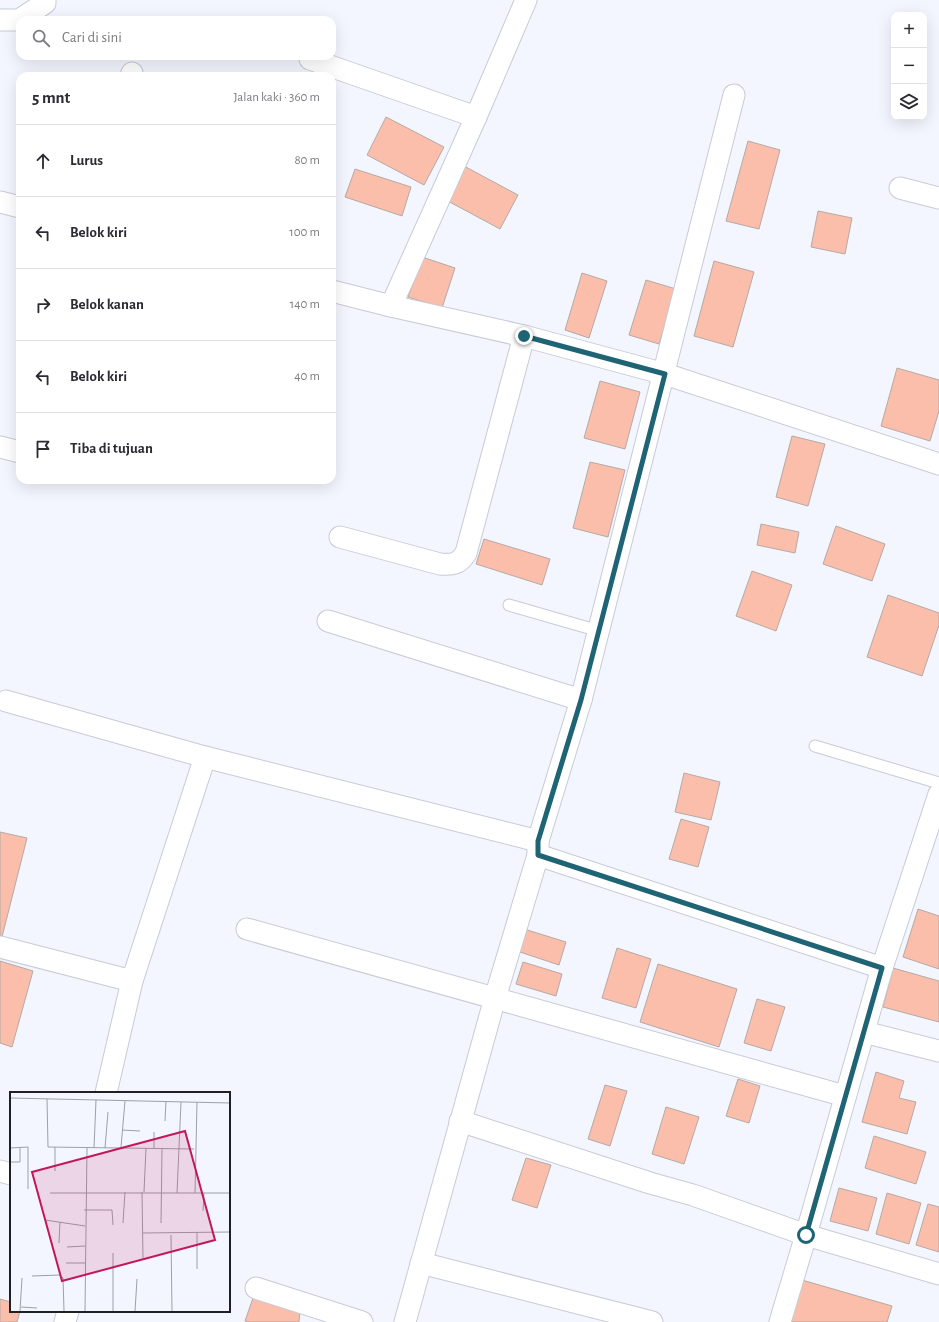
<!DOCTYPE html>
<html lang="id">
<head>
<meta charset="utf-8">
<style>
	:root { --surface:#fff; --page:#f7f7f7; --text:#2b2b33; --muted:#7c7c81; --line:#e1e1e2 }
	body { margin:0; font-family:"Alegreya Sans",sans-serif; background:var(--page); color:var(--text) }
	.controls { position:absolute; right:12px; top:12px; display:grid; overflow:hidden; border-radius:8px; box-shadow:0 4px 16px #0002 }
	.controls button { width:36px; height:36px; display:grid; place-items:center; padding:0; border:0; border-bottom:1px solid var(--line); background:var(--surface); color:var(--text); font:20px sans-serif }
	.stop { position:absolute; width:12px; height:12px; margin:-9px; border:3px solid #1e6475; border-radius:50%; background:#fff }
	.stop.end { background:#1e6475; border-color:#fff; box-shadow:0 1px 4px #0008 }
	.list { margin:0; padding:0; list-style:none }
	h2 { display:flex; justify-content:space-between; align-items:center; height:52px; margin:0; padding:0 16px; font-size:17px }
	h2 small { font-size:13px; font-weight:400; color:var(--muted) }
	.list li { display:grid; grid-template-columns:26px 1fr auto; gap:12px; align-items:center; box-sizing:border-box; height:72px; padding:0 16px; border-top:1px solid var(--line) }
	.list b { display:block; font-size:15px; white-space:nowrap }
	.list em { font-size:13px; font-style:normal; color:var(--muted) }
	.icon { flex:none; width:22px; height:22px; fill:none; stroke:currentColor; stroke-width:2; stroke-linecap:round; stroke-linejoin:round }
	.map { position:relative; flex:none; width:939px; height:1322px; overflow:hidden }
	.search { position:absolute; background:var(--surface); box-shadow:0 4px 16px #0002; left:16px; top:16px; width:320px; height:44px; display:flex; align-items:center; gap:10px; box-sizing:border-box; padding:0 14px; border-radius:12px; color:var(--muted); font-size:15px }
	.panel { position:absolute; background:var(--surface); box-shadow:0 4px 16px #0002; left:16px; top:72px; width:320px; height:412px; border-radius:12px }
	.map>svg:first-child { display:block }
	.building { fill:#fabeaa; stroke:#b6a9a5 }
	.lines { fill:none; stroke-linecap:round; stroke-linejoin:round }
	.lane-casing { stroke:#c7cbd5; stroke-width:13 }
	.street-casing { stroke:#c7cbd5; stroke-width:23 }
	.lane { stroke:#fff; stroke-width:11 }
	.street { stroke:#fff; stroke-width:21 }
	.route { stroke:#1e6475; stroke-width:5 }
	.inset-road { fill:none; stroke:#9ea0a7; stroke-width:1 }
	.view { fill:#c2185b; fill-opacity:0.15; stroke:#c2185b; stroke-width:2 }
	.inset-edge { fill:none; stroke:#1f2024; stroke-width:2 }
</style>
</head>
<body>
<div class="map">
<svg width="939" height="1322" viewBox="0 0 939 1322">
	<rect width="100%" height="100%" fill="#f3f6ff"/>
	<g class="building">
		<path d="M386 117 444 147 424 185 367 155Z"/>
		<path d="M748 141 780 150 759 229 726 221Z"/>
		<path d="M464 166 518 195 500 229 446 200Z"/>
		<path d="M355 169 411 187 402 216 345 197Z"/>
		<path d="M818 211 852 218 845 254 811 247Z"/>
		<path d="M422 257 455 268 442 308 408 297Z"/>
		<path d="M714 261 754 272 733 347 694 336Z"/>
		<path d="M582 273 607 281 589 338 565 330Z"/>
		<path d="M646 280 676 289 659 344 629 335Z"/>
		<path d="M897 368 939 380V411L930 441 881 426Z"/>
		<path d="M600 381 640 392 625 449 584 438Z"/>
		<path d="M792 436 825 444 808 506 776 497Z"/>
		<path d="M590 462 625 470 608 537 573 528Z"/>
		<path d="M761 524 799 532 795 553 757 545Z"/>
		<path d="M836 526 885 544 872 581 823 564Z"/>
		<path d="M484 539 550 559 542 585 476 564Z"/>
		<path d="M752 571 792 585 776 631 736 616Z"/>
		<path d="M888 595 939 613V625L922 676 867 657Z"/>
		<path d="M684 773 720 782 711 820 675 812Z"/>
		<path d="M681 819 709 827 698 867 669 859Z"/>
		<path d="M0 832 27 838 2 937 0 936Z"/>
		<path d="M918 909 939 916V969L903 957Z"/>
		<path d="M524 929 566 942 559 965 517 951Z"/>
		<path d="M617 948 651 959 636 1008 602 998Z"/>
		<path d="M0 961 33 971 12 1047 0 1043Z"/>
		<path d="M523 962 562 974 556 996 516 984Z"/>
		<path d="M658 964 737 989 719 1047 640 1022Z"/>
		<path d="M893 968 939 981V1022L883 1007Z"/>
		<path d="M757 999 785 1007 771 1051 744 1043Z"/>
		<path d="M876 1072 904 1081 899 1098 916 1102 907 1134 862 1122Z"/>
		<path d="M738 1079 760 1086 749 1123 726 1116Z"/>
		<path d="M605 1085 627 1091 610 1146 588 1139Z"/>
		<path d="M666 1107 699 1117 684 1164 652 1154Z"/>
		<path d="M874 1136 926 1152 916 1184 865 1168Z"/>
		<path d="M526 1158 551 1165 537 1208 512 1200Z"/>
		<path d="M839 1188 877 1198 868 1231 830 1221Z"/>
		<path d="M887 1193 921 1203 909 1244 876 1234Z"/>
		<path d="M928 1204 939 1207V1252L916 1245Z"/>
		<path d="M802 1280 892 1306 887 1322H790Z"/>
		<path d="M253 1298 300 1310 299 1322H249L245 1321Z"/>
		<path d="M0 1299 11 1302V1311H20L17 1322H0Z"/>
	</g>
	<g class="lines">
		<g class="lane-casing">
			<g id="lane">
				<path d="M509 605 599 631"/>
				<path d="M815 746 939 783"/>
			</g>
		</g>
		<g class="street-casing">
			<g id="street">
				<path d="M0 20H19L45 3V0"/>
				<path d="M310 59 476 117"/>
				<path d="M131 76 132 73"/>
				<path d="M900 188 939 198"/>
				<path d="M0 202 20 207"/>
				<path d="M332 291 391 306 524 336 665 374 939 464"/>
				<path d="M391 306 476 117 526 0"/>
				<path d="M0 447 20 452"/>
				<path d="M340 537 440 564C453 565 459 564 466 553L524 336"/>
				<path d="M328 621 581 700"/>
				<path d="M6 701 205 757 538 841"/>
				<path d="M538 855 882 968"/>
				<path d="M247 929 845 1096"/>
				<path d="M0 947 132 981"/>
				<path d="M864 1032 939 1051"/>
				<path d="M106 1093 132 981 205 757"/>
				<path d="M460 1121 650 1183 693 1195 806 1235 939 1274"/>
				<path d="M0 1171 11 1174"/>
				<path d="M421 1263 652 1322"/>
				<path d="M256 1288 362 1322"/>
				<path d="M65 1322 68 1311"/>
				<path d="M405 1322 495 998 538 855V841L581 700 734 95"/>
				<path d="M780 1322 806 1235 882 968 939 794"/>
			</g>
		</g>
		<use href="#lane" class="lane"/>
		<use href="#street" class="street"/>
	</g>
	<g class="lines">
		<path class="route" d="M524 336 665 374 581 700 538 841V855L882 968 806 1235"/>
	</g>
	<g transform="translate(10 1092)">
		<rect width="220" height="220" fill="#f3f6ff"/>
		<path class="inset-road" d="M0 6 220 11M37 7 38 55 184 57M155 29 156 9M112 38 130 39M144 40V57M45 55V79M111 55 115 9M0 56 18 55V97M84 56 86 8M95 56 98 20M0 70H10V55M132 100 133 166M134 100 136 56M40 101H220M167 101 171 10M185 101 187 10M74 118H102L103 133M193 119 194 101M35 128 75 134M113 131 115 100M151 131 152 57M133 141 220 140M161 143 162 219M49 151 50 130M57 155 75 154M56 171H75M187 177V140M22 184 50 183 53 186 54 219M11 215 27 216M10 219 12 186M75 219 77 56M103 219V161M125 219 127 187"/>
		<path class="view" d="M175 39 205 148 52 189 22 80Z"/>
		<rect width="220" height="220" class="inset-edge"/>
	</g>
</svg>
<div class="controls">
<button>+</button>
<button>−</button>
<button><svg class="icon" aria-label="layers" viewBox="0 0 24 24"><path d="M12 4l9 5-9 5-9-5zM3 14l9 5 9-5"/></svg></button>
</div>
<div class="stop" style="left:806px;top:1235px"></div>
<div class="stop end" style="left:524px;top:336px"></div>
<div class="search"><svg class="icon" aria-label="search" viewBox="0 0 24 24"><circle cx="10" cy="10" r="6"/><path d="M15 15l6 6"/></svg>Cari di sini</div>
<section class="panel">
<h2>5 mnt<small>Jalan kaki · 360 m</small></h2>
<ul class="list">
<li><svg class="icon" aria-label="ahead" viewBox="0 0 24 24"><path d="M12 20V5M6 11l6-6 6 6"/></svg><div><b>Lurus</b></div><em>80 m</em></li>
<li><svg class="icon" aria-label="left" viewBox="0 0 24 24"><path d="M17 20v-9H6M10 6l-5 5 5 5"/></svg><div><b>Belok kiri</b></div><em>100 m</em></li>
<li><svg class="icon" aria-label="right" viewBox="0 0 24 24"><path d="M7 20v-9h11M14 6l5 5-5 5"/></svg><div><b>Belok kanan</b></div><em>140 m</em></li>
<li><svg class="icon" aria-label="left" viewBox="0 0 24 24"><path d="M17 20v-9H6M10 6l-5 5 5 5"/></svg><div><b>Belok kiri</b></div><em>40 m</em></li>
<li><svg class="icon" aria-label="arrive" viewBox="0 0 24 24"><path d="M6 21V4h12l-3 4 3 4H6"/></svg><div><b>Tiba di tujuan</b></div></li>
</ul>
</section>
</div>
</body>
</html>
